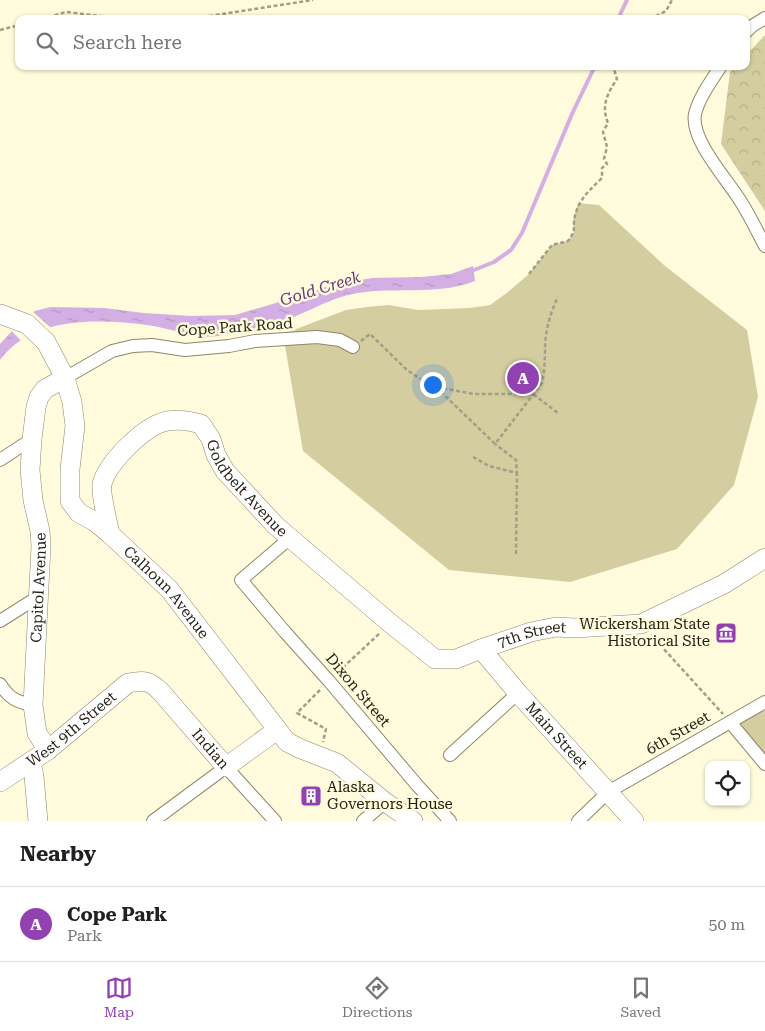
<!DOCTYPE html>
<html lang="en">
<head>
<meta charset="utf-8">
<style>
	:root { --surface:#fff; --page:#f2f2f2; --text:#202124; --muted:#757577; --line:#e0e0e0; --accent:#9241b0 }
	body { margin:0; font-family:"Roboto Serif",serif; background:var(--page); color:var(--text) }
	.controls { position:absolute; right:15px; bottom:15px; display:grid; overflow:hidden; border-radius:10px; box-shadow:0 1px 4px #0004 }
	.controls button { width:45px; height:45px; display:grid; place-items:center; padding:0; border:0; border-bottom:1px solid var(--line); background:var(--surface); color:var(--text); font:25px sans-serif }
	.you { position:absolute; left:432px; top:384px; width:18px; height:18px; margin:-12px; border:4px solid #fff; border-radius:50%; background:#1a73e8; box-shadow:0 0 0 8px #1a73e833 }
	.badge { display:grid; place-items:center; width:32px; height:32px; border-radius:50%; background:var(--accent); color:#fff; font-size:16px; font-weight:700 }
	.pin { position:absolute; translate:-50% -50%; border:2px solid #fff; box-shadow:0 1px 5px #0006 }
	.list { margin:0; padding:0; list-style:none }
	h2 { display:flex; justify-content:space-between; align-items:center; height:65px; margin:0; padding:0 20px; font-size:21px }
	h2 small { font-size:16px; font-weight:400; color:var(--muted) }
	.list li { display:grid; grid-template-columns:32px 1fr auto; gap:15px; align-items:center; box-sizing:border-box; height:75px; padding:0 20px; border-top:1px solid var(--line) }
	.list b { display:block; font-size:19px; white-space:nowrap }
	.list p { margin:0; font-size:16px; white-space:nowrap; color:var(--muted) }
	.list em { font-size:16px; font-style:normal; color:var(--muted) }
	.icon { flex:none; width:28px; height:28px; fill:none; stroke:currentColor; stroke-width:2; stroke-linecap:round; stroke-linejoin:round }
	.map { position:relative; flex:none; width:765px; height:821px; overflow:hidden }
	.search { position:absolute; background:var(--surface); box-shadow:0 1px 4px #0004; left:15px; right:15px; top:15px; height:55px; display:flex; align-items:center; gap:12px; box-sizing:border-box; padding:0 18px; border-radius:10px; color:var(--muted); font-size:19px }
	.sheet { height:140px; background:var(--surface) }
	nav { display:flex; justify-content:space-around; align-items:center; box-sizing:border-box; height:70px; border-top:1px solid var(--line); background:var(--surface); font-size:14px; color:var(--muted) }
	nav a { display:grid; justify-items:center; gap:2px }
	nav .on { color:var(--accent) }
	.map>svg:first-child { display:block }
	.forest { fill:url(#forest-crowns) }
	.green { fill:#d4cda0 }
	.water { fill:url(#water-ripples) }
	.pier { fill:#fffbdc }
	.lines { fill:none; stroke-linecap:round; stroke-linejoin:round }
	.stream { stroke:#d4afe3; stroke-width:4 }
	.street-casing { stroke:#8b876b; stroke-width:14 }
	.secondary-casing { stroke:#8b876b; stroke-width:20 }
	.path { stroke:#a19e88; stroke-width:2.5; stroke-dasharray:4 2.5; stroke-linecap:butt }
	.street { stroke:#fff; stroke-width:12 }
	.secondary { stroke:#fff; stroke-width:19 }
	.labels { text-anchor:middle; stroke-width:5; stroke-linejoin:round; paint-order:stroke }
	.street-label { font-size:15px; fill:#211f14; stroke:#fffbdc }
	.poi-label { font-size:15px; fill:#211f14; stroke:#fffbdc; text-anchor:end }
	.water-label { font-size:16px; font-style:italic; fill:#673978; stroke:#fffbdc }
</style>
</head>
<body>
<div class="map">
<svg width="765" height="821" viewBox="0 0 765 821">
	<defs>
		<pattern id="forest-crowns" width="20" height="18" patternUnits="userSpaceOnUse" patternTransform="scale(1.25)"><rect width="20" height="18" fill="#d4cda0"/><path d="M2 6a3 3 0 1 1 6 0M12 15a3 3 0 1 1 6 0" fill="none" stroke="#b6b089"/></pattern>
		<pattern id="water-ripples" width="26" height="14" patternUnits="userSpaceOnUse" patternTransform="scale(1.25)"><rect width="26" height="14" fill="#d4afe3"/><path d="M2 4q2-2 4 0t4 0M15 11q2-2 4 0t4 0" fill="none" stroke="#b696c2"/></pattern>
	</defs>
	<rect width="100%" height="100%" fill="#fffbdc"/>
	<path class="forest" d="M765 35V211L721 144 730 72 736 66H746V55Z"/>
	<g class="green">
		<path d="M578 203 599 205 665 266 747 330 758 397 734 485 677 549 570 582 449 570 303 451 283 334 346 310 367 307 389 305 418 310 470 308 490 305 508 292 529 274 552 245 568 241 574 232 573 221Z"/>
		<path d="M765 710V755L738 724Z"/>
	</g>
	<path class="water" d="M473 266 475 281C434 297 390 285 348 295 327 300 308 312 288 319 265 327 242 332 218 336 193 339 171 328 147 325 98 319 33 316 0 360V344L26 316 35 311 50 307 104 308 144 313 191 316 235 315 306 294 331 285 372 278 421 277 451 274Z"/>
	<path class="pier" d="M31 310 52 329 23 343 10 329 24 315Z"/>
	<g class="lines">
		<g class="stream">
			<path d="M618 19 627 0"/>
			<path d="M469 272 494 262 511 250 522 233 572 114 595 66"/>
		</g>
		<g class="street-casing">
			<g id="street">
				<path d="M746 32 752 26 765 18"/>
				<path d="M721 66C712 80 699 97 695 114 690 140 728 180 741 202 750 216 757 231 765 246"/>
				<path d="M65 378 112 351 133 346 152 345 185 350 229 346 255 341 317 337 340 340 353 347"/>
				<path d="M0 460 32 439"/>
				<path d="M290 538 241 580 285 632 329 681 417 785 450 821"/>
				<path d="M0 621 38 597"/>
				<path d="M0 684C9 698 16 702 33 705"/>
				<path d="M730 722 765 764"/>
				<path d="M450 755 518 693"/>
				<path d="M153 821 226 767 275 821"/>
				<path d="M363 821 385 802"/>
				<path d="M578 821 608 792 765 702"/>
			</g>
		</g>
		<g class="secondary-casing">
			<g id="secondary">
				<path id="s1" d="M0 314 27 324 46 342 65 378 72 402 75 426 70 469V501L79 513 94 521 110 534 169 589 287 742 301 749 337 763 385 802 413 821"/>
				<path id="s2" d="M110 534C108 524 100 492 102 484 108 462 144 426 167 421 180 419 189 421 201 424L211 439 216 455 225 471 276 526 390 623 435 659H456L481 649 531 632 556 627 575 628 641 624 724 584 765 558"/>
				<path id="s3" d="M481 649 518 693 634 821"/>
				<path id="s4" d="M48 750 37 733 33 705 41 546 40 531 33 500 30 470 32 439 36 407 39 397 45 389 65 378"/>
				<path d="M31 762 34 776 38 821"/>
				<path id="s5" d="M0 782 48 750 128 683C144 680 149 680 161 692L226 767 277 730"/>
			</g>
		</g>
		<g class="path">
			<path d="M42 19 66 12 126 19"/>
			<path d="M190 19 313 0"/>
			<path d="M650 19 666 11 672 0"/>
			<path d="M0 30 19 25"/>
			<path d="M529 274 552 245 568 241 574 232C572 207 585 194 602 178V168L607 164 604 159 607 147 603 132 608 123C601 106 607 94 617 79L613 66"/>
			<path d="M361 341 370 334 407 370 424 381 436 387 474 394H533L558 413"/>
			<path d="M436 387 495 444 542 383C546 367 544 351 546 335 548 322 552 309 558 297"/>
			<path d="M473 457 489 466 517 473 516 460 495 444"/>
			<path d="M516 554 517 473"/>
			<path d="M651 635 723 714"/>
			<path d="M338 672 380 633"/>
			<path d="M320 690 297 713 326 729 323 742"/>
		</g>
		<use href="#street" class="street"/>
		<use href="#secondary" class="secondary"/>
	</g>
	<defs>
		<g id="museum-square" transform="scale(1.125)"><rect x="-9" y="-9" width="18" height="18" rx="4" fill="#9241b0" stroke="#fffbdc"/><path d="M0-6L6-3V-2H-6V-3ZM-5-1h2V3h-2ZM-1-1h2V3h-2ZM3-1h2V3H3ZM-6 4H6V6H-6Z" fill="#fff"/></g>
		<g id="building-square" transform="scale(1.125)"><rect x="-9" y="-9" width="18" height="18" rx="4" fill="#9241b0" stroke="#fffbdc"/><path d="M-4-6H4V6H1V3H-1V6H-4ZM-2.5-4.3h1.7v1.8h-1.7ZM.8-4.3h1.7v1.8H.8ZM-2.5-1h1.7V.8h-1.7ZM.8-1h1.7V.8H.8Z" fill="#fff"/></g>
	</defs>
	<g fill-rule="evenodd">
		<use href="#museum-square" x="726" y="633"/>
		<use href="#building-square" x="311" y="796"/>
	</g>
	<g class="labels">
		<g class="street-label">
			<text transform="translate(235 327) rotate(-4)" y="5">Cope Park Road</text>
			<text dy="5" stroke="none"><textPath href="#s2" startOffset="258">Goldbelt Avenue</textPath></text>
			<text dy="5" stroke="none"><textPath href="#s4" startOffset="166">Capitol Avenue</textPath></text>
			<text dy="5" stroke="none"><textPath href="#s1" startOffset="354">Calhoun Avenue</textPath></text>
			<text dy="5" stroke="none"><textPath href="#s2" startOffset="615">7th Street</textPath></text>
			<text transform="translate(358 690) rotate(50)" y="5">Dixon Street</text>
			<text dy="5" stroke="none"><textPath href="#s5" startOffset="89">West 9th Street</textPath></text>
			<text transform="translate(678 733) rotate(-30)" y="5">6th Street</text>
			<text dy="5" stroke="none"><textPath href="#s3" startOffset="115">Main Street</textPath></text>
			<text dy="5" stroke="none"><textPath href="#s5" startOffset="274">Indian</textPath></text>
		</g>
		<g class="poi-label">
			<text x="710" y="629">Wickersham State<tspan x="710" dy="17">Historical Site</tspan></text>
			<text x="327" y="792" text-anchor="start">Alaska<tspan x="327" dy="17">Governors House</tspan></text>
		</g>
		<g class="water-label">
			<text transform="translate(320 288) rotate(-17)" y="6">Gold Creek</text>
		</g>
	</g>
</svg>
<div class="controls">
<button><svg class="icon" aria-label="locate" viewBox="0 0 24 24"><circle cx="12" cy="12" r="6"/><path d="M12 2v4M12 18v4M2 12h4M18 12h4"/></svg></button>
</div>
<div class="you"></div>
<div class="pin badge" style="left:523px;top:378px">A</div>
<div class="search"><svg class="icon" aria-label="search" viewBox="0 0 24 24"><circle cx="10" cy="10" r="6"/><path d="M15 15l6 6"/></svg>Search here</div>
</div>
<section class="sheet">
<h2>Nearby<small></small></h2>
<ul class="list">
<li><span class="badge">A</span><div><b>Cope Park</b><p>Park</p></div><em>50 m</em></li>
</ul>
</section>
<nav>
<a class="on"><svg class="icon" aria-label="map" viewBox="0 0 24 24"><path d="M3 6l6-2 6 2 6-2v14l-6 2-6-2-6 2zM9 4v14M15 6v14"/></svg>Map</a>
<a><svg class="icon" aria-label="directions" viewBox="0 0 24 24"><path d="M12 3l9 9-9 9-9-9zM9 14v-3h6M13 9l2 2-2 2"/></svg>Directions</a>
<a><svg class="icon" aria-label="saved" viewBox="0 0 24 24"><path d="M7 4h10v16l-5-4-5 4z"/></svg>Saved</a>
</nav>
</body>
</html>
